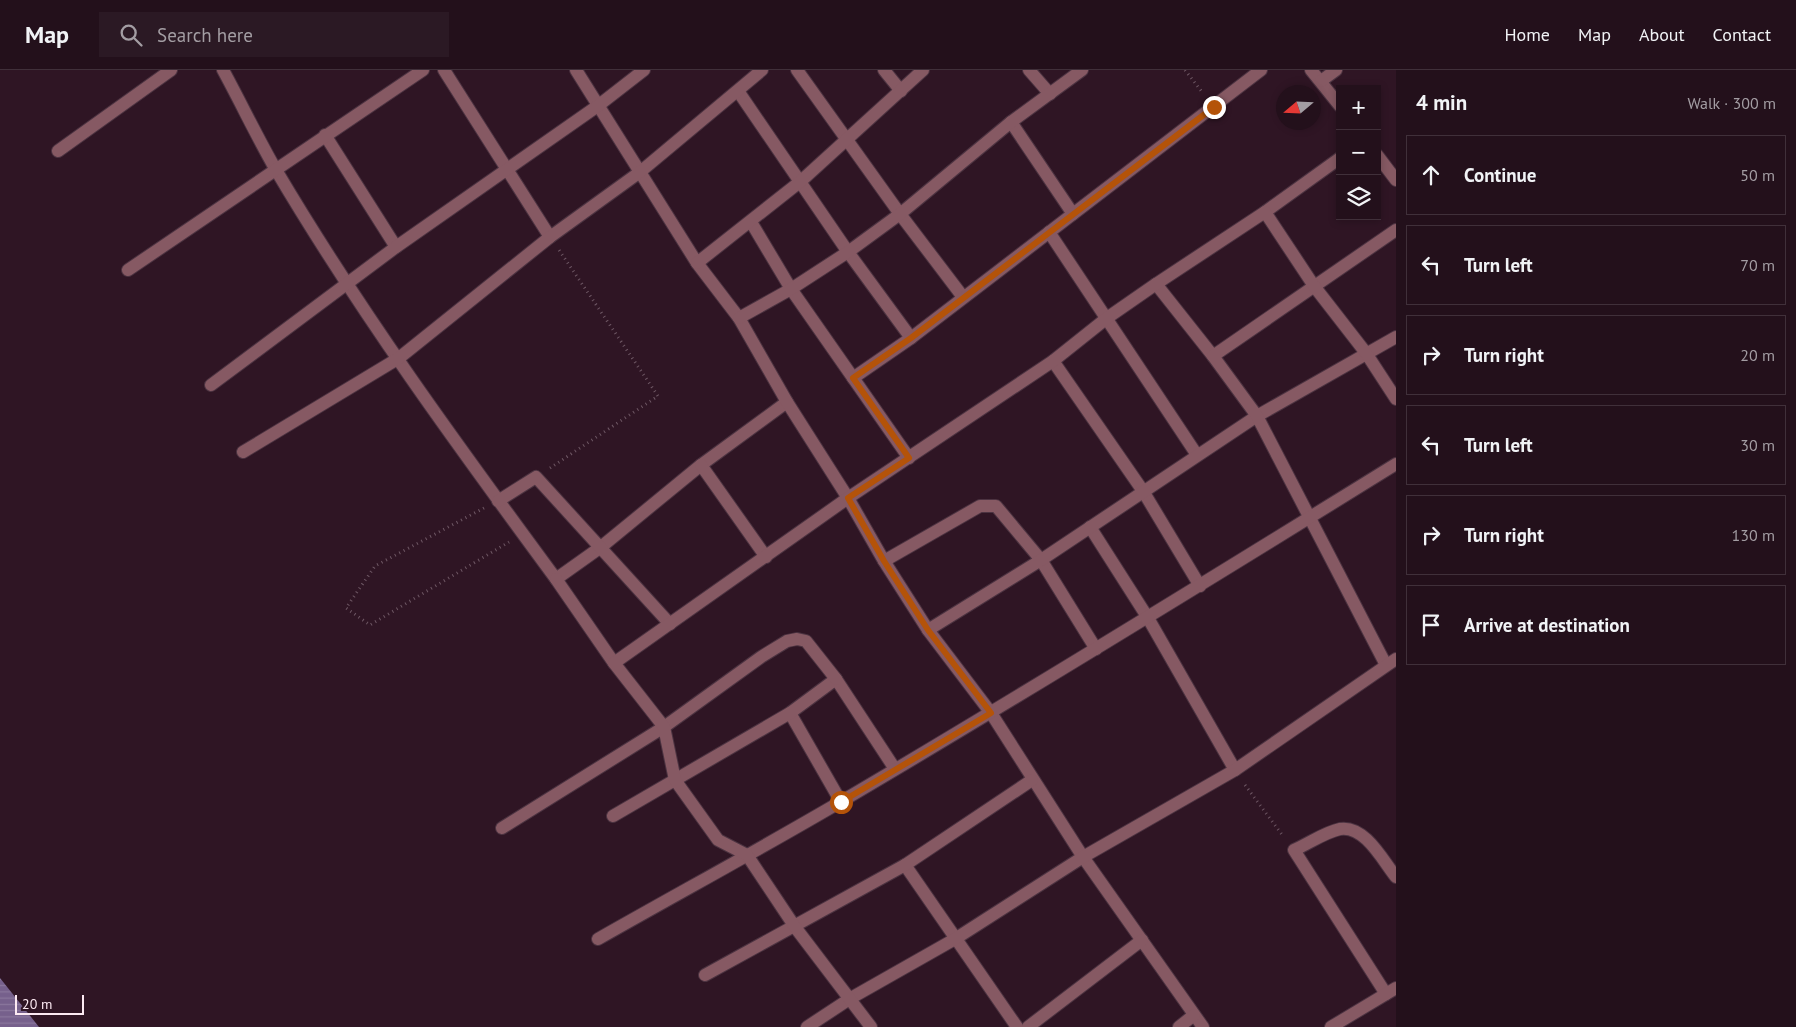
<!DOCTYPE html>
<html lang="en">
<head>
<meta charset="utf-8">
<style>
	:root { --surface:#23101b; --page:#2b1924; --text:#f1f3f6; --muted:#a39da3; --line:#40303a }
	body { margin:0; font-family:"PT Sans",sans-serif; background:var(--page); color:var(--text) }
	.controls { position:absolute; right:15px; top:15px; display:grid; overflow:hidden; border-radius:0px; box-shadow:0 2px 8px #0003 }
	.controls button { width:45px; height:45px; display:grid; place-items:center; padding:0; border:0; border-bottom:1px solid var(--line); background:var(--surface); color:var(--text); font:25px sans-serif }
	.compass { position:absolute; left:1276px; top:15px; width:45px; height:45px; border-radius:50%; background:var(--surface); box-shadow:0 2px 8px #0003; rotate:251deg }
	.scale { position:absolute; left:15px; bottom:12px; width:69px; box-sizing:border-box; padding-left:5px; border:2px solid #fce9f2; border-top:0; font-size:14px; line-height:18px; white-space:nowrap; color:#fce9f2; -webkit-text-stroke:4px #2f1524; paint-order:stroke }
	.stop { position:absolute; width:15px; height:15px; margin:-11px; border:4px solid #b45309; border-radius:50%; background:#fff }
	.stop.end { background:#b45309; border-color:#fff; box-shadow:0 1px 5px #0008 }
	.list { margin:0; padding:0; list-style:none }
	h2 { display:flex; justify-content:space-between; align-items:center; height:65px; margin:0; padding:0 20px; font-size:21px }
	h2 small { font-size:16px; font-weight:400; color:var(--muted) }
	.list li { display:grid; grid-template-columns:32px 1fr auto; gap:15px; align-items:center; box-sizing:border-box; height:80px; margin:0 10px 10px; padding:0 10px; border:1px solid var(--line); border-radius:0px }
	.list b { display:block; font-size:19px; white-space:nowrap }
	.list em { font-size:16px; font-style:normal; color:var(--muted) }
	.icon { flex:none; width:28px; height:28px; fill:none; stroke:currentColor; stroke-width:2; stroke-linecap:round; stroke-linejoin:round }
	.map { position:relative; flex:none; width:1396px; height:957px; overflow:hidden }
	header { display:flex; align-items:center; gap:30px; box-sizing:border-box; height:70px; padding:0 25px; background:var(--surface); border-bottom:1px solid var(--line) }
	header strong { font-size:24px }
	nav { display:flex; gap:28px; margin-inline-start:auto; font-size:18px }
	.search { width:350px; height:45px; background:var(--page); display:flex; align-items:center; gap:12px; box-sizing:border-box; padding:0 18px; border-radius:0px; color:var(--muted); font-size:19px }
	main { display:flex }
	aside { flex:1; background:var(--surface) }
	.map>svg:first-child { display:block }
	.water { fill:url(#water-rules) }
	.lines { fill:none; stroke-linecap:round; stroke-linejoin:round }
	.minor-casing { stroke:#4c3341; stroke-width:14 }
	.path { stroke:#6f5865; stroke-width:3; stroke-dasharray:1 4; stroke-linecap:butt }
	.minor { stroke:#865963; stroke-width:12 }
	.route { stroke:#b45309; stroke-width:6 }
</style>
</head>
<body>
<header>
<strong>Map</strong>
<div class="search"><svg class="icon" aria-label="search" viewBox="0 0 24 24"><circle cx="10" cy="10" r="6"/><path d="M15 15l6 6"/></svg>Search here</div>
<nav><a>Home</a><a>Map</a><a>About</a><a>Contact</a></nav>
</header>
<main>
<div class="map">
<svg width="1396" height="957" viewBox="0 0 1396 957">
	<defs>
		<pattern id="water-rules" width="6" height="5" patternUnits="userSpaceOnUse" patternTransform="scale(1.25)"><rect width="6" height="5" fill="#76608c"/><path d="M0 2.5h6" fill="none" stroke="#8a779d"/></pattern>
	</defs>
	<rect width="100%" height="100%" fill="#2f1524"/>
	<path class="water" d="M0 908 39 957H0Z"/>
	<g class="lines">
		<g class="minor-casing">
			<g id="minor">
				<path d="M223 0C241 33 257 67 276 100 360 242 458 376 556 509L601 477 701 395 787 332"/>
				<path d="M444 0 550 167"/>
				<path d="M576 0 697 193 739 248 787 332 848 428 884 491 928 560 991 643 1083 787 1203 957"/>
				<path d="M797 0 900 144 963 227"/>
				<path d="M884 0 901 21"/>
				<path d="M1029 0 1050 24"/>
				<path d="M1311 0 1340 36"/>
				<path d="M1321 11 1336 0"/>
				<path d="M738 21 848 182 911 268"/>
				<path d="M1011 52 1073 144"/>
				<path d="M325 65 396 177"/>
				<path d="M58 81 171 0"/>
				<path d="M1377 85 1396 110"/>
				<path d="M1265 142 1340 88"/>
				<path d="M751 152 791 219 909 388"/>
				<path d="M1049 162 1197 385"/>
				<path d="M697 193 801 111 923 0"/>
				<path d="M128 200 423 0"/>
				<path d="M1156 214 1213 286"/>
				<path d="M739 248 791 219 848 182 900 144 1011 52 1082 0"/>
				<path d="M1053 291 1143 421 1200 516"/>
				<path d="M853 308 911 268 1261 0"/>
				<path d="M211 315 396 177 599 35 644 0"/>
				<path d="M243 382 399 288 550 167 640 102 762 0"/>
				<path d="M701 395 766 487"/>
				<path d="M498 431 536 407 670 554"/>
				<path d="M1090 457 1148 548 1235 700"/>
				<path d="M884 491 980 436H996L1041 490 1096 579"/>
				<path d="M556 509 614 593"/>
				<path d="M928 560 1041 490 1257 346 1396 267"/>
				<path d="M1386 595 1257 346 1213 286 1396 160"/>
				<path d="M790 643 841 732"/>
				<path d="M613 746 790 643 836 609 895 699"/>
				<path d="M502 758 664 657 761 587 787 571 797 569 806 571 836 609"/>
				<path d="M905 795 1017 957"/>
				<path d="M598 869C679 823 762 778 842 731 1029 621 1212 508 1396 394"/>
				<path d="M705 905 905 795 1032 710"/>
				<path d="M1386 924 1294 780C1308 774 1325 762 1340 759 1365 755 1383 791 1396 807"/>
				<path d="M807 957 851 928 955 869 1083 787 1235 700 1396 589"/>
				<path d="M871 957 795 857 747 785 718 770 675 710 664 657 614 593 848 428 1053 291 1107 248 1156 214 1265 142 1314 216 1366 283 1396 329"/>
				<path d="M1028 957 1142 870"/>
				<path d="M1179 957 1194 945"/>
				<path d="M1331 957 1396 918"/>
			</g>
		</g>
		<g class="path">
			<path d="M1185 0 1202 22"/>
			<path d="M550 398 658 326 559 180"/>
			<path d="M484 438 375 496 346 538 370 555 509 472"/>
			<path d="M1245 715 1283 766"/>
		</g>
		<use href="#minor" class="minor"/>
	</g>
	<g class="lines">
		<path class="route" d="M841 732 991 643 928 560 884 491 848 428 909 388 853 308 911 268 1214 37"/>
	</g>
</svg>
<div class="controls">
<button>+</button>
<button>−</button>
<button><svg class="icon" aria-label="layers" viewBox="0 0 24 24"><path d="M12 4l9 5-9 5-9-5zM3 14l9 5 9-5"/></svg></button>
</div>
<svg class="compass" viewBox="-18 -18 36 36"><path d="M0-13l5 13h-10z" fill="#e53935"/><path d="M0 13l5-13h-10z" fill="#a39da3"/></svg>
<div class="scale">20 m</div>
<div class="stop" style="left:841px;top:732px"></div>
<div class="stop end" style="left:1214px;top:37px"></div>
</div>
<aside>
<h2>4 min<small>Walk · 300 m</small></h2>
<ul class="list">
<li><svg class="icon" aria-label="ahead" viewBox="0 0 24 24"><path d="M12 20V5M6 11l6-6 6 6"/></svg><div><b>Continue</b></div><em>50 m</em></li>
<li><svg class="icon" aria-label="left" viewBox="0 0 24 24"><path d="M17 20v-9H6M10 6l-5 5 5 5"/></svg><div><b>Turn left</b></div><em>70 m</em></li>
<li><svg class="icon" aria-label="right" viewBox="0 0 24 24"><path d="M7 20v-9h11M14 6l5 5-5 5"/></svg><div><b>Turn right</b></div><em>20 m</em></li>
<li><svg class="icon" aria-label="left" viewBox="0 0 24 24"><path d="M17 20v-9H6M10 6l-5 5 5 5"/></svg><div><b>Turn left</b></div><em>30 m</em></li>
<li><svg class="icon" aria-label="right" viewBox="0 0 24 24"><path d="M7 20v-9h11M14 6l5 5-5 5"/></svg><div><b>Turn right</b></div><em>130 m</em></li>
<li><svg class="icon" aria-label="arrive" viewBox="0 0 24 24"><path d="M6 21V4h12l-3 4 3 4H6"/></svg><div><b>Arrive at destination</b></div></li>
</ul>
</aside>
</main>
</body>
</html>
